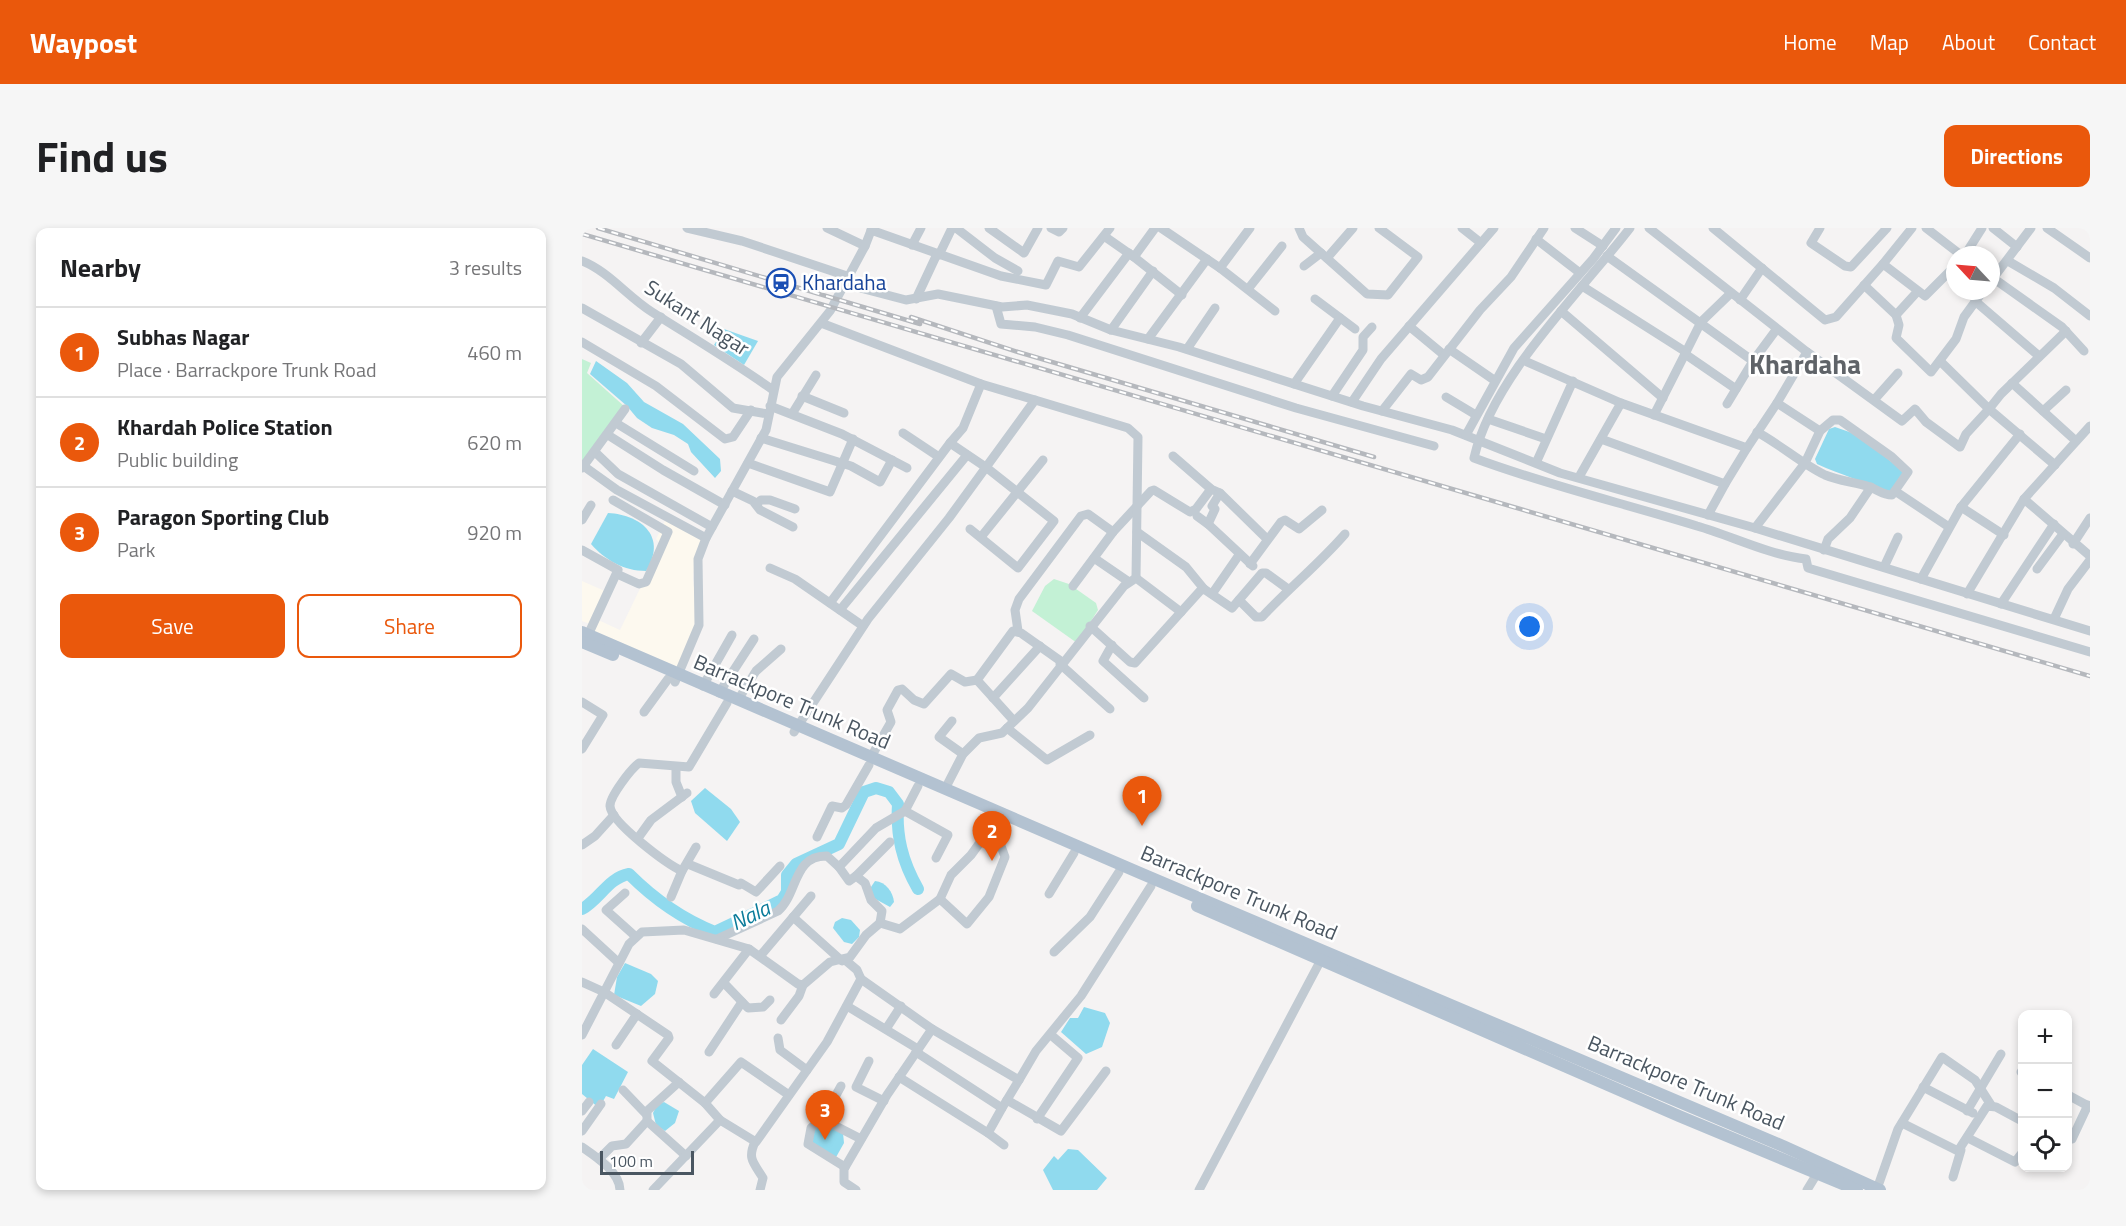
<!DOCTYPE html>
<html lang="en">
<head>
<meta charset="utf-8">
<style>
	:root { --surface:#fff; --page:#f6f6f6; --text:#202124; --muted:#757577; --line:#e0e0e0; --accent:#ea580c }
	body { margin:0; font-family:"Titillium Web",sans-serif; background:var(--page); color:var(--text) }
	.controls { position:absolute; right:18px; bottom:18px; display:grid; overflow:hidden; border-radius:12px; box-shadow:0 3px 9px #0003 }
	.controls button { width:54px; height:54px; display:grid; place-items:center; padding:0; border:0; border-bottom:2px solid var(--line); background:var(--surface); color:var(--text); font:30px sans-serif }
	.compass { position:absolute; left:1364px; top:18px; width:54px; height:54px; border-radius:50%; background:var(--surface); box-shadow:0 3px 9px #0003; rotate:296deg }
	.scale { position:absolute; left:18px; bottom:15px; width:94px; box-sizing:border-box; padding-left:6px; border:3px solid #4a5661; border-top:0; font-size:16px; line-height:21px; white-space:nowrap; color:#4a5661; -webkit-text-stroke:4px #fff; paint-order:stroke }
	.you { position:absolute; left:948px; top:399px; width:21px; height:21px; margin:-15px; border:4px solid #fff; border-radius:50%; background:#1a73e8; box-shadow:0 0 0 9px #1a73e833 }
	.badge { display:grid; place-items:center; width:39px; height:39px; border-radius:50%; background:var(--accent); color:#fff; font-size:20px; font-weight:700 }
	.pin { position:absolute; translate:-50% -50px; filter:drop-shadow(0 2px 3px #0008) }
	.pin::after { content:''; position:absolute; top:32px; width:21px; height:18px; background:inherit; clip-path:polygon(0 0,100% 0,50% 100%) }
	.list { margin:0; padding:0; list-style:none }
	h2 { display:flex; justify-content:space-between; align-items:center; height:78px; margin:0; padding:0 24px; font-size:26px }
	h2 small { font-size:20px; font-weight:400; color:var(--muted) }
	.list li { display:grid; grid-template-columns:39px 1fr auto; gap:18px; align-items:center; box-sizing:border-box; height:90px; padding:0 24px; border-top:2px solid var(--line) }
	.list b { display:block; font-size:22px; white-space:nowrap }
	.list p { margin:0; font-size:20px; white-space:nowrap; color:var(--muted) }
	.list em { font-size:20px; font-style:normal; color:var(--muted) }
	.actions { display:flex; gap:12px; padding:18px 24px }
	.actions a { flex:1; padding:14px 0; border:2px solid var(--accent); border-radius:12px; text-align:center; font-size:21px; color:var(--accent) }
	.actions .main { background:var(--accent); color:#fff }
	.icon { flex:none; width:33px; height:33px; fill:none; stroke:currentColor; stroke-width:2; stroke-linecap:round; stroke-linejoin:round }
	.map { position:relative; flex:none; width:1508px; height:962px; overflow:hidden; border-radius:12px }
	header { display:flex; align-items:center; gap:36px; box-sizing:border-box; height:84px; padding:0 30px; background:var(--accent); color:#fff }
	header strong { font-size:28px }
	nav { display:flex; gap:33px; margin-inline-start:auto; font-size:21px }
	.intro { display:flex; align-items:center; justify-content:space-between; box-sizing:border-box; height:144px; padding:0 36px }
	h1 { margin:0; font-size:42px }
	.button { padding:15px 27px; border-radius:12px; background:var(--accent); color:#fff; font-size:21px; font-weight:700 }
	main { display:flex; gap:36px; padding:0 36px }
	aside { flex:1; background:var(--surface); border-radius:12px; box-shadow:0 3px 9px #0003 }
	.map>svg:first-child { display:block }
	.commercial { fill:#fdf9ef }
	.green { fill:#c3f1d5 }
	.water { fill:#90daee }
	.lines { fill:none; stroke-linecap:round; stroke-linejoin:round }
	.river { stroke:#90daee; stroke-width:12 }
	.minor { stroke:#c1cad2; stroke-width:9 }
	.major { stroke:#b3c2d1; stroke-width:12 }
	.rail-casing { stroke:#b5b8bd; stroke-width:4.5 }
	.rail { stroke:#fff; stroke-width:2; stroke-dasharray:7; stroke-linecap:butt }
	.labels { text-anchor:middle; stroke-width:5; stroke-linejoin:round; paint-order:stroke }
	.transit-label { font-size:21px; fill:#164399; stroke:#fff; text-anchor:start }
	.street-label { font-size:21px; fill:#4a5661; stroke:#fff }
	.water-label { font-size:22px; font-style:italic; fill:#0c7c9b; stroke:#fff }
	.district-label { font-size:27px; font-weight:bold; fill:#5f6368; stroke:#fff }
</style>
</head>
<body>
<header>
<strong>Waypost</strong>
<nav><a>Home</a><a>Map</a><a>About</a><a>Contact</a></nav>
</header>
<div class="intro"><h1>Find us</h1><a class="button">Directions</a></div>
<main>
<aside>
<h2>Nearby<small>3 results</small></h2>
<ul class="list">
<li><span class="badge">1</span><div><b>Subhas Nagar</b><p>Place · Barrackpore Trunk Road</p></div><em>460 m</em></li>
<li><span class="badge">2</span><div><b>Khardah Police Station</b><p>Public building</p></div><em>620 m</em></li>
<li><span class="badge">3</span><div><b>Paragon Sporting Club</b><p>Park</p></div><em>920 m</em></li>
</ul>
<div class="actions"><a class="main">Save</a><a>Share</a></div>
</aside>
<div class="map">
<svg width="1508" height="962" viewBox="0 0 1508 962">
	<rect width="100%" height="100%" fill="#f5f3f3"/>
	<g class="commercial">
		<path d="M84 291 121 309 113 329 111 351 116 396 94 443 7 407 14 391 38 402 79 317 74 311Z"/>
		<path d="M0 353 25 364 8 396 0 393Z"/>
	</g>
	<g class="green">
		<path d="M0 131 9 135 5 145 43 179 0 234Z"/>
		<path d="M472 351 487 356 514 375 516 382 495 415 450 383 463 358Z"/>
	</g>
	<g class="water">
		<path d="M142 101 176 113 162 137 132 117Z"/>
		<path d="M14 133 45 155 62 174 101 196 138 231 139 243 133 250 109 224 106 216 92 207 70 200 55 190 45 178 8 146Z"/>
		<path d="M1253 199 1276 207 1322 244 1317 257 1306 265C1282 253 1259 247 1235 236L1233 231 1247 201Z"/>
		<path d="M26 285C61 287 85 310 64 343 42 343 23 332 9 316Z"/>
		<path d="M123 560 149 581 158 594 145 613 113 585 109 573Z"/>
		<path d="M293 653C304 654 311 664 312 674L308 679 288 668 289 659Z"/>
		<path d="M260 690 269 692 278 702 277 709 270 716 262 714 251 700 253 694Z"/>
		<path d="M43 735 69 746 76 753 73 766 59 778 32 767 35 749Z"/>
		<path d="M502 779 523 785 528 795 520 819 504 826 479 804 488 790H496Z"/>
		<path d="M11 821 46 844 32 871 24 868 17 880 0 866V837Z"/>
		<path d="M82 874 97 883 93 895 83 903 74 897 71 885 75 877Z"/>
		<path d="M240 894 261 905 262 915 253 931 228 916 230 902Z"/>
		<path d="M486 921 496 922 525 950 515 962H471L461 942 472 928 476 932Z"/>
	</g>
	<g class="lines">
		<path class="river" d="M0 681C18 671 26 650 47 646 72 671 100 691 133 704L200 672 205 664V647L214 636 257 616 282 564 294 560 307 564 316 576C314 608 320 633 336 661"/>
		<g class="minor">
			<path d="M105 0 160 13 268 49"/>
			<path d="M245 0 283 18"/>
			<path d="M374 0 413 30 436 43"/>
			<path d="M407 0 442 25 456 0"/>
			<path d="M469 0 477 4 481 0"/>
			<path d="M579 0 638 40 668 0"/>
			<path d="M717 0 721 9 785 66 806 67 836 29 797 0"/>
			<path d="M880 0 899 15"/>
			<path d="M993 0 1021 18"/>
			<path d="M1048 0C998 65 910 149 892 230 964 257 1041 275 1115 298 1150 308 1187 327 1224 331L1226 340 1508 424"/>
			<path d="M1067 0 1225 124"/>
			<path d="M1131 0 1243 92 1254 89 1301 36 1343 68 1373 38"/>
			<path d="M1238 0 1229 15 1263 38 1269 39 1305 0"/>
			<path d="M1344 0 1379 27"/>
			<path d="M1411 0 1435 19"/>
			<path d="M1465 0 1508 30"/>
			<path d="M289 2 419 48 464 57 476 33 497 39 528 0"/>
			<path d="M522 8 552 29 573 0"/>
			<path d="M954 11 998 45"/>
			<path d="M330 17 339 0"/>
			<path d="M357 27 370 0"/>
			<path d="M1383 27 1400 0"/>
			<path d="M1025 28 1171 133"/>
			<path d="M552 29 600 67"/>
			<path d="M745 30 771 0"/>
			<path d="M0 33C26 43 46 69 70 84 111 110 150 133 191 162"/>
			<path d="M1426 33 1472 60 1508 88"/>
			<path d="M1301 36 1330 0"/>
			<path d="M722 38 739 25"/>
			<path d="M638 40 693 83"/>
			<path d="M1411 50 1480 99 1502 123"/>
			<path d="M1409 53 1449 0"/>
			<path d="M263 56 324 72 356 66 420 79 445 77 490 86 529 102 597 119 781 178 870 202 978 245 1173 300 1508 403"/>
			<path d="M1282 57 1314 87"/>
			<path d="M1000 58 1104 124 1119 94 1149 65"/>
			<path d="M666 61 700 18"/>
			<path d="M1335 64 1314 87 1317 97 1314 110 1349 144 1374 111 1382 89 1401 63"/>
			<path d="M334 71 355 26"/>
			<path d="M733 71 773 101"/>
			<path d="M1158 72 1180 40"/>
			<path d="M1393 73 1457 128"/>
			<path d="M414 78 419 96 453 99 486 107 714 180 852 218"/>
			<path d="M0 80 99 136 151 180 186 186"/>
			<path d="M979 83 1081 170"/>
			<path d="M498 90 547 25"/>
			<path d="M239 95 399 156 453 172"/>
			<path d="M827 98 862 127"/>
			<path d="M529 102 571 43"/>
			<path d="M566 111 625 31"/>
			<path d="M0 114 74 158 143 211 151 209 169 182"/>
			<path d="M59 115 79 89"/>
			<path d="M605 121 633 80"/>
			<path d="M867 121 912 152"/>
			<path d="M1103 126 1154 161"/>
			<path d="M943 133 1039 175 1165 220 1195 175 1225 124 1320 193 1333 181 1344 194 1378 219 1384 206 1407 181 1473 237"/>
			<path d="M1358 133 1407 181 1419 166 1484 103"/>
			<path d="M1430 155 1494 213"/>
			<path d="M712 156 758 90"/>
			<path d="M220 168 262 185"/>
			<path d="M750 168 781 122V109L790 99"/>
			<path d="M864 169 894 187"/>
			<path d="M1292 172 1316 145"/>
			<path d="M770 174 799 131 912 0"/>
			<path d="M1195 175 1238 203"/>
			<path d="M1145 176 1171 133 1194 102"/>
			<path d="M188 178 260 206 325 240"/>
			<path d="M800 183 829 146 839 152 846 149 898 82 929 49 962 0"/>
			<path d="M1461 183 1484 162"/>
			<path d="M210 186 234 147"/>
			<path d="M1072 187 1104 124"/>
			<path d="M906 191 964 211"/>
			<path d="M34 195 112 243"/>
			<path d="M321 205 357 229"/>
			<path d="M26 207 81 242 143 277"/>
			<path d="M884 207 932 120 1011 31 1034 0"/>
			<path d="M179 210 269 238 298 254 310 232"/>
			<path d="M1019 211 1143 256 1165 220"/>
			<path d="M368 215 381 200 399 156"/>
			<path d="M13 224 36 246 130 299"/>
			<path d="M591 228 629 261 638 265 685 311"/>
			<path d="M166 235 248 264 271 211"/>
			<path d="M954 235 991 153"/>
			<path d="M0 237 35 262 124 310"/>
			<path d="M0 240 43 181"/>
			<path d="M997 249 1039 175"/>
			<path d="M150 263 171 273 178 282 211 299"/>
			<path d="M1313 263 1367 299"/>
			<path d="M1442 271 1508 328"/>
			<path d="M31 272 86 304 64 354 57 356 35 346"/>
			<path d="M174 276 179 272H188L213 281"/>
			<path d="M1379 279 1422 307"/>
			<path d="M1126 287 1143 256"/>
			<path d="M615 288 626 296 633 281 630 278 638 265"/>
			<path d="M0 292 9 277"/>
			<path d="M626 296 671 338"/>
			<path d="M1173 300 1223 235 1238 203 1251 192H1258L1310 229 1326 244 1310 267C1301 267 1296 262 1288 259 1273 254 1257 253 1243 247 1220 236 1199 217 1175 204"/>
			<path d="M555 304 604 339 622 361"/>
			<path d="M399 309 461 232"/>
			<path d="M1491 316 1508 290"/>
			<path d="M0 322 36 342 6 407"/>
			<path d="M1242 322 1246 311 1268 290 1289 259"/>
			<path d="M512 330 547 354"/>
			<path d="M668 336 699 294 703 292 717 301 740 282"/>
			<path d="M1302 339 1316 309"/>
			<path d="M188 340 213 351 281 398"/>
			<path d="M1455 341 1481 306"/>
			<path d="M1339 351 1379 279 1438 206"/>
			<path d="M491 358 531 304 569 263 572 262 608 284 614 281 629 261"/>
			<path d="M630 366 657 327"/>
			<path d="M1385 366 1442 271 1508 198"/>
			<path d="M657 372 674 389H680C707 360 737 336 763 306"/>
			<path d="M248 375 368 215 405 240 472 293 436 340 388 301"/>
			<path d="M1419 376 1472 296"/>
			<path d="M258 382 385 227"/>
			<path d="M1472 391 1486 361 1508 332"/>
			<path d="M508 398 548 434 553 435 618 363 622 361 650 380 680 345H684L706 361"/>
			<path d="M436 403 433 382 437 371 499 288 506 286 531 304"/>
			<path d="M530 417 521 433 562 470"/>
			<path d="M478 436 528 481"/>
			<path d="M93 454 117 397 116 331 124 310 184 202 195 149 248 83 283 18 290 0"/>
			<path d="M121 458 150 407"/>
			<path d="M137 465 172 411"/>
			<path d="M411 470 458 418"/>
			<path d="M156 472 174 443 199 421"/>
			<path d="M0 474 21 487 0 521"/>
			<path d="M62 484 86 451"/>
			<path d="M370 493 357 509 381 526"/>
			<path d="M432 493 395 452 431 403 439 405 480 434"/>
			<path d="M425 500 465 532 508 507"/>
			<path d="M212 504 286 391 367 290 453 172 546 200 556 209 554 350"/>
			<path d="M289 529 309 494 305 482 316 462 320 461 332 472 342 476 369 446 383 454 395 452"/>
			<path d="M94 539V554L100 569"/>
			<path d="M336 558 323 583 366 607 354 630"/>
			<path d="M363 561 381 526 397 510 420 505 446 480 542 358 554 350 599 384"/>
			<path d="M235 609 250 578 260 580 264 577 287 537"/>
			<path d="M56 610 69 592 105 565"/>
			<path d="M0 617 13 608 32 587"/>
			<path d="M114 619 100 643C85 636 29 595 28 578 28 568 49 541 57 535L107 539 145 475"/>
			<path d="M106 636 157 657 159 655 174 664 198 638"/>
			<path d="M274 648 308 614"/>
			<path d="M43 665 24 682 53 708"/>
			<path d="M467 666 492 625"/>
			<path d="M89 669 100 643"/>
			<path d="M358 671 385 696 407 669 423 629 419 618 403 608"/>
			<path d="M211 689 260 733"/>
			<path d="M298 695 300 683 289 672 283 655 274 648 267 653 257 639 294 600 323 583"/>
			<path d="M0 701 37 735"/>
			<path d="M135 711 196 683C216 666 211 627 245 628L257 639"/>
			<path d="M472 724 508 689 537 644"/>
			<path d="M179 727 229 668"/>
			<path d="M262 731 275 742 279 751"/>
			<path d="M0 754 22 764 86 807 87 810 70 833 123 875 138 892"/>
			<path d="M142 755 166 780 181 779 188 772"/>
			<path d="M132 766 167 721"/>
			<path d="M265 778 336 821"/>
			<path d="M199 792 217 768 221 757"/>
			<path d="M304 801 319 778"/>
			<path d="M0 807 47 716 60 704 102 702 167 721 216 756 221 757 248 734 268 729 284 707 298 695 318 701 358 671 369 647 389 627 407 602 415 584"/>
			<path d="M196 810 198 822 225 842"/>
			<path d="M34 817 55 786"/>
			<path d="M127 824 160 774"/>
			<path d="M334 824 420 880 437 852"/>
			<path d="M287 833 274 859 302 873"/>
			<path d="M1439 844H1440"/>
			<path d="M317 849 406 905"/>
			<path d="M259 858 242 889 229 900 226 916 263 939"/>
			<path d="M1341 859 1391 885"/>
			<path d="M41 862 64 886"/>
			<path d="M1486 867 1508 879"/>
			<path d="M425 872 479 903 524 843"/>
			<path d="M123 875 159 834 207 867"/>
			<path d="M420 880 406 905 422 917"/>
			<path d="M0 883 7 874"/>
			<path d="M1385 883 1419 826"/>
			<path d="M240 891 279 911"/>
			<path d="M455 891 496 830 469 807"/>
			<path d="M65 893 104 928"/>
			<path d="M1320 895 1376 923 1405 878 1414 879 1440 893"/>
			<path d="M0 903 19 876"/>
			<path d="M1386 910 1433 934 1440 925"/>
			<path d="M1490 911 1506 877"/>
			<path d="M173 914C165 931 172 935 181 950L178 962"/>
			<path d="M0 919C13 928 38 944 38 962"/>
			<path d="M17 931 30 918 44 916 65 893V883L97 854"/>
			<path d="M1371 949 1379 922"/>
			<path d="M1295 961 1316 901 1360 829 1393 852 1409 877"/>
			<path d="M71 962 138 892 174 914 245 814 279 751 350 801 437 852 454 823 499 768 569 658"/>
			<path d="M274 962 262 954V941L305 867 350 801"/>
			<path d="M617 962 741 728"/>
			<path d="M1225 962 1236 944"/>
		</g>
		<g class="major">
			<path d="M0 404 558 645 1201 918 1298 962"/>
			<path d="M0 414 31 427"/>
			<path d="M615 678 1097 888 1275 962"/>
		</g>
		<g class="rail-casing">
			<g id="rail">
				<path d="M16 0 338 96"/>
				<path d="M0 6 1508 448"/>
				<path d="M329 89 436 124 792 229"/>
			</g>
		</g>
		<use href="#rail" class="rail"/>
	</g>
	<defs>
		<g id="station-ring" transform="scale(1.5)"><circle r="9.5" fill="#fff" stroke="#1a4fb4" stroke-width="1.5"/><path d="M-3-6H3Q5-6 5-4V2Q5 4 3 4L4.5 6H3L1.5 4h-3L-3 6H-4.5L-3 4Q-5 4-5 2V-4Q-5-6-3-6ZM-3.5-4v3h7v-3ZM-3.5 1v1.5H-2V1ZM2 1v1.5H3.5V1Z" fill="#1a4fb4"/></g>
	</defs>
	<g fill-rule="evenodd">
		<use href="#station-ring" x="199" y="55"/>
	</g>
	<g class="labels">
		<g class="transit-label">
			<text x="220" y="62">Khardaha</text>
		</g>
		<g class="street-label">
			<text transform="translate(115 90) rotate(33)" y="7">Sukant Nagar</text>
			<text transform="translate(210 474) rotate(23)" y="7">Barrackpore Trunk Road</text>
			<text transform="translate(657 665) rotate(23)" y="7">Barrackpore Trunk Road</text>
			<text transform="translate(1104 855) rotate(23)" y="7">Barrackpore Trunk Road</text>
		</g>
		<g class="water-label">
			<text transform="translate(168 687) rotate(-26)" y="8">Nala</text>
		</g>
		<g class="district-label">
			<text x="1223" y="146">Khardaha</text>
		</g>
	</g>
</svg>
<div class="controls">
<button>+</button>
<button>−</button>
<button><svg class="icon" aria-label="locate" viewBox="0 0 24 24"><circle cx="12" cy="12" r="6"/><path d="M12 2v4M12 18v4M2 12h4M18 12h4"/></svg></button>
</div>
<svg class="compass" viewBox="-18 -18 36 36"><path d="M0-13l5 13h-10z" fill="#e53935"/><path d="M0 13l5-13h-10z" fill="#757577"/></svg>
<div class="scale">100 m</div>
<div class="you"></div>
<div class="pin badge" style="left:560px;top:598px">1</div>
<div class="pin badge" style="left:410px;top:633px">2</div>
<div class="pin badge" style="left:243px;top:912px">3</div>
</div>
</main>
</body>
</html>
